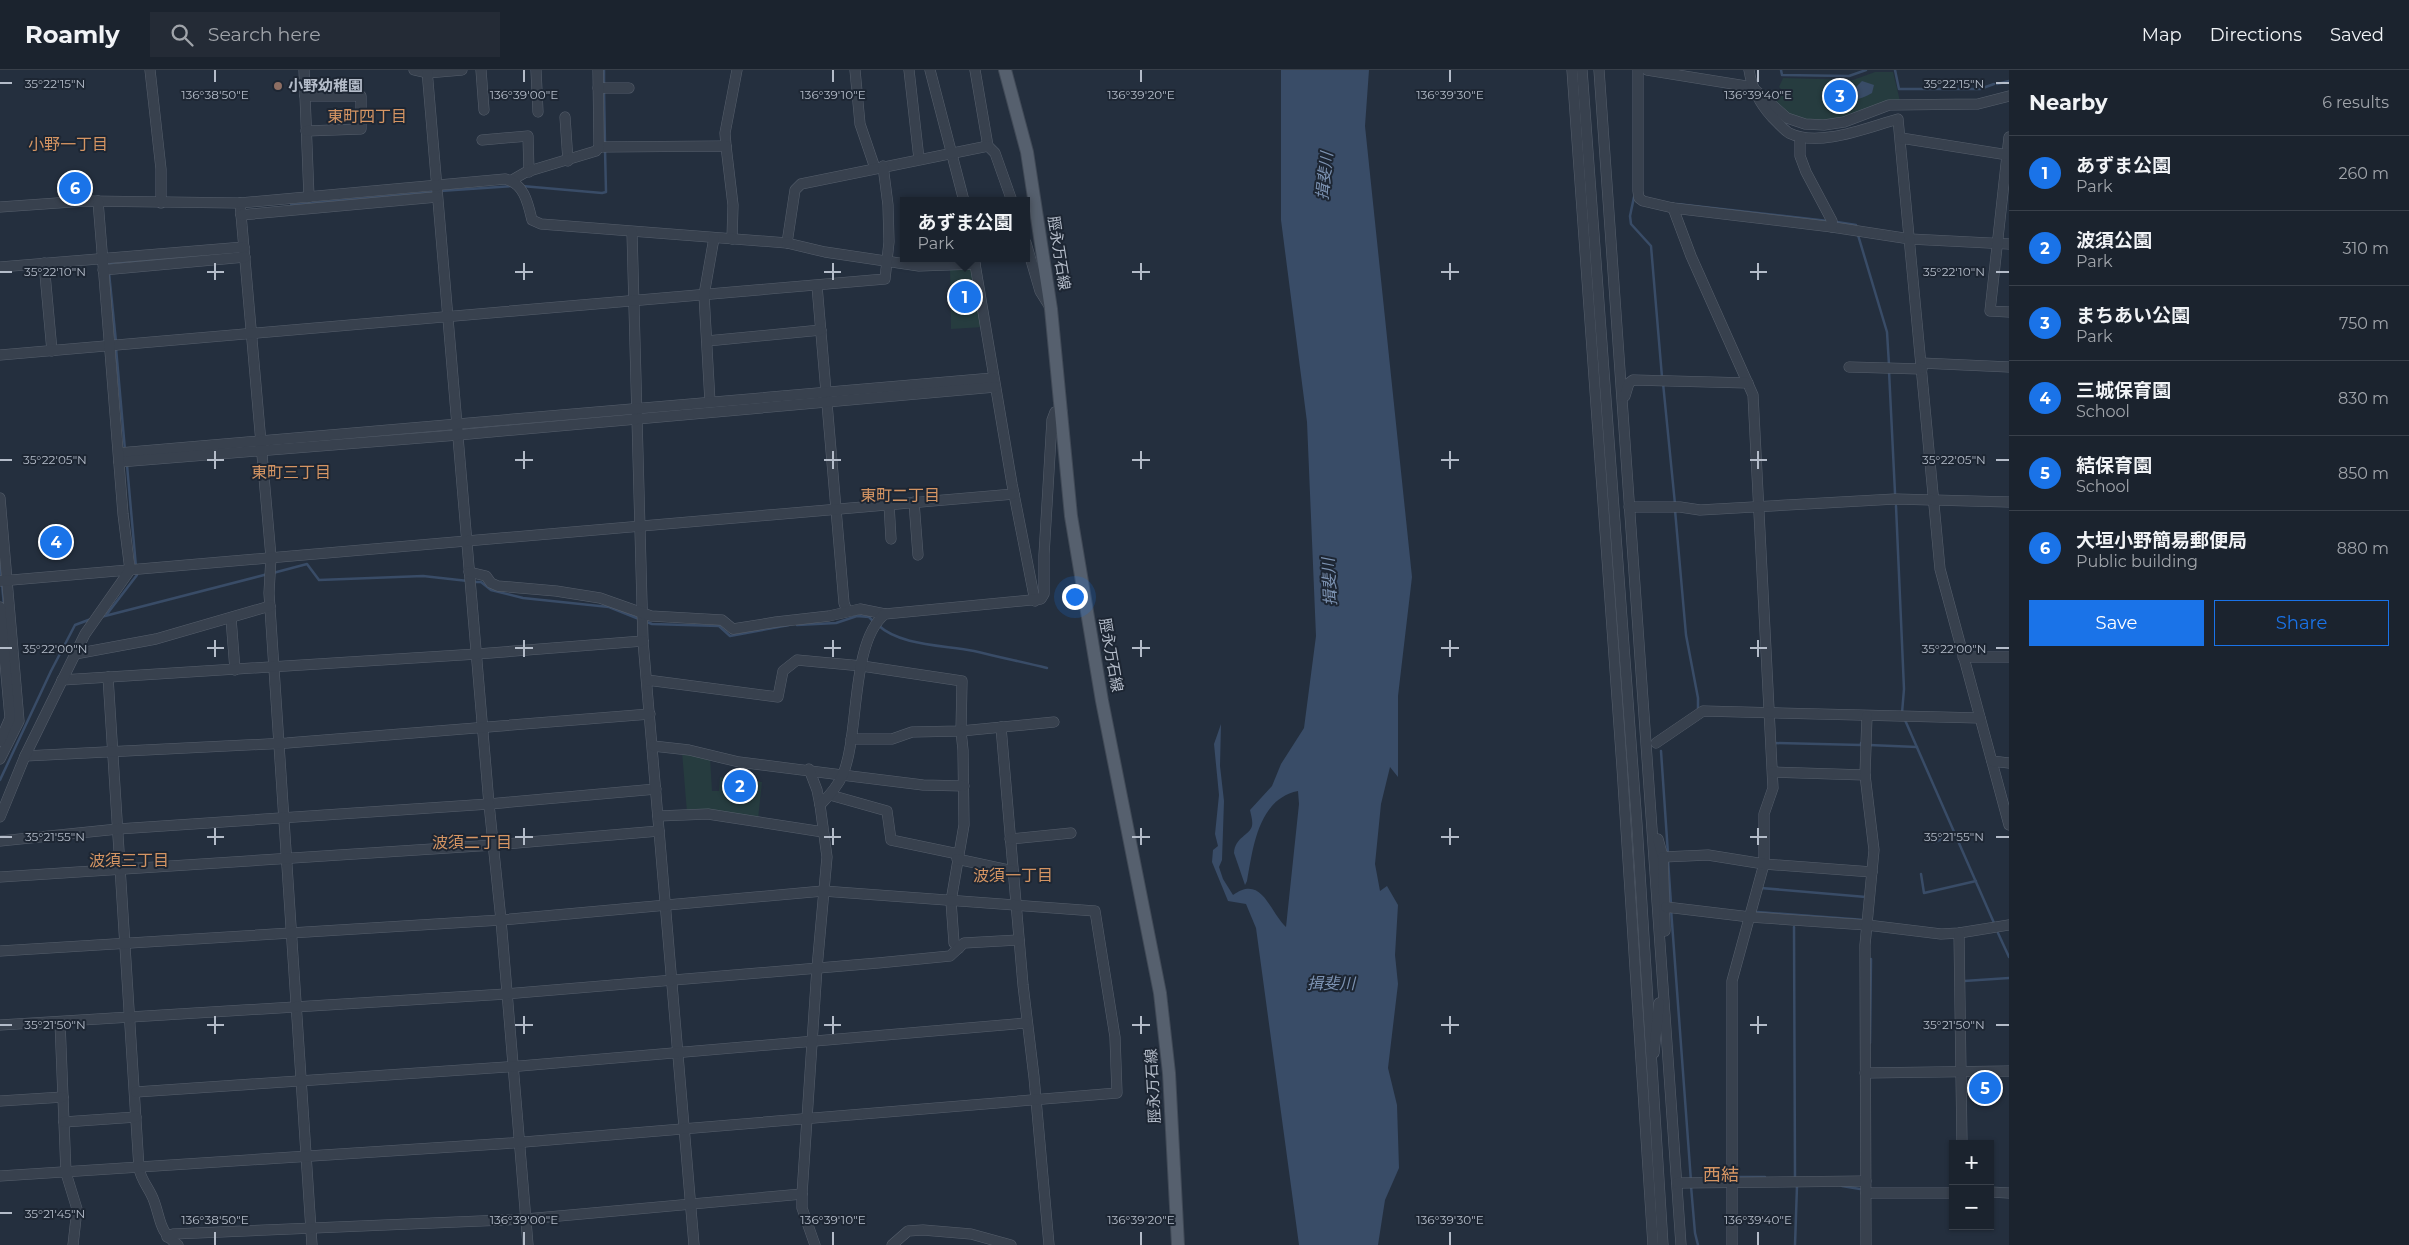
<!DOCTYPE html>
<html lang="en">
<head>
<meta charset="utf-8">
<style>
	:root { --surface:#1b232e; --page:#242b36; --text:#f1f3f6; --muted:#a0a4aa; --line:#39404a; --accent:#1a73e8 }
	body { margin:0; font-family:Montserrat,"Noto Sans JP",sans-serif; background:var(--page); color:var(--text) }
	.controls { position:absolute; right:15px; bottom:15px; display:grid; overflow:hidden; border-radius:0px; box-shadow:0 1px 4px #0004 }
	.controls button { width:45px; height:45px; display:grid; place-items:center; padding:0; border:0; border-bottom:1px solid var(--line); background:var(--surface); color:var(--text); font:25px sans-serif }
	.you { position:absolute; left:1074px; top:526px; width:18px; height:18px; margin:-12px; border:4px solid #fff; border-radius:50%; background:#1a73e8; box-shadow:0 0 0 8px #1a73e833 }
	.badge { display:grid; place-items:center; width:32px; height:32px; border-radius:50%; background:var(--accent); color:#fff; font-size:16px; font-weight:700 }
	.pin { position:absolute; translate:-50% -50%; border:2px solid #fff; box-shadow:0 1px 5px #0006 }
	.popup { position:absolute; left:900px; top:127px; width:130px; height:65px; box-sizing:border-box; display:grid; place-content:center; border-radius:0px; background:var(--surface); filter:drop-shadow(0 1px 4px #0005); font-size:16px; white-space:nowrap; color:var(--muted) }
	.popup b { font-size:19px; color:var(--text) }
	.popup::after { content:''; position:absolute; left:50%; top:100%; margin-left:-10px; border:10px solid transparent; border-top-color:var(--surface) }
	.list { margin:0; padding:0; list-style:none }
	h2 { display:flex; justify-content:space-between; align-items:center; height:65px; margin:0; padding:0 20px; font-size:21px }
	h2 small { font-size:16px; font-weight:400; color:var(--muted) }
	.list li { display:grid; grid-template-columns:32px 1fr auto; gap:15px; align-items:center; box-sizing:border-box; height:75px; padding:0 20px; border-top:1px solid var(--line) }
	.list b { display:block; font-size:19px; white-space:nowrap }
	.list p { margin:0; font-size:16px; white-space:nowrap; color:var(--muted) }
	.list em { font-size:16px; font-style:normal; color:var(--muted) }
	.actions { display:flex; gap:10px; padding:15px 20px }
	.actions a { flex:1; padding:11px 0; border:1px solid var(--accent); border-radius:0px; text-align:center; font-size:18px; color:var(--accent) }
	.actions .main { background:var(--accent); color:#fff }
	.icon { flex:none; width:28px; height:28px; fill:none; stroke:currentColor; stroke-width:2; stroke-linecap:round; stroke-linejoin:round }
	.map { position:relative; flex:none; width:2009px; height:1175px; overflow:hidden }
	header { display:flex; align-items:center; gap:30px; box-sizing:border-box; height:70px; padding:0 25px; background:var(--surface); border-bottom:1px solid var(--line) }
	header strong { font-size:24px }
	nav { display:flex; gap:28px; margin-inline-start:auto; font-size:18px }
	.search { width:350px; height:45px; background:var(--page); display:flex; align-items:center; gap:12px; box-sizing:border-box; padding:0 18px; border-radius:0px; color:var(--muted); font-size:19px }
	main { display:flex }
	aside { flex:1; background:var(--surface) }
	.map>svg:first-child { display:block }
	.green { fill:#263c3f }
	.water { fill:#394c67 }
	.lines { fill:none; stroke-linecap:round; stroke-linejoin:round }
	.stream { stroke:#394c67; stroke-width:2.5 }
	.minor-casing { stroke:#565f6c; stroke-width:11 }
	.major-casing { stroke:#414a57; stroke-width:14 }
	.minor { stroke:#38414e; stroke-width:10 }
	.major { stroke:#56606e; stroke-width:12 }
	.ticks { fill:none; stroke:#b4bcc9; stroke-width:2 }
	.education-dot { fill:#8d6e63; stroke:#1d2633; stroke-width:2 }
	.labels { text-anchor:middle; stroke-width:4; stroke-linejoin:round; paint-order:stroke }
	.poi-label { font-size:15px; font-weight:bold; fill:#b4bcc9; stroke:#1d2633; text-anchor:start }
	.street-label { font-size:15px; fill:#b4bcc9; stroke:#1d2633 }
	.neighbourhood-label { font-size:16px; fill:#d59563; stroke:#1d2633 }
	.water-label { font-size:16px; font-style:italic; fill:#7c92b1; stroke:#1d2633 }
	.quarter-label { font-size:18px; fill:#d59563; stroke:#1d2633 }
	.ticks-label { font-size:12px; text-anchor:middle; fill:#b4bcc9; stroke:#1d2633; stroke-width:4; stroke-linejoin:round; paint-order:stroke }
</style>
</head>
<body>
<header>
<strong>Roamly</strong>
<div class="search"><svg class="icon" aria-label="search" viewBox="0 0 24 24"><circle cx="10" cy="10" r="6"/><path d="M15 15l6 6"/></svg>Search here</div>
<nav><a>Map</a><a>Directions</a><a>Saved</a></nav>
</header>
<main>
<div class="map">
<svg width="2009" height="1175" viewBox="0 0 2009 1175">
	<rect width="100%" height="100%" fill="#242f3e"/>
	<g class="green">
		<path d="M1875 2H1893L1900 31 1843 50 1805 53 1774 36 1783 21 1779 17 1783 8 1853 10Z"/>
		<path d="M974 196 983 257 951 259 950 197Z"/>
		<path d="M682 682 710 687 712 721H719L720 707 762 712 758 749 687 742Z"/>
	</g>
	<g class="water">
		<path d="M1281 0H1369L1365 56 1412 507 1398 626V707L1390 697 1381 734 1375 794 1380 821 1387 816 1398 835 1395 885 1398 914 1388 998 1397 1035 1399 1098 1385 1130 1378 1175H1299L1256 858 1246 834 1228 831 1212 792 1213 780 1218 776 1215 764 1219 725 1214 674 1221 654 1220 696 1224 731 1222 790 1219 797 1223 809 1233 825C1262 804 1269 841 1286 857L1299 734 1298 721C1258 729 1253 778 1247 811L1245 815 1234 783C1235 767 1250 765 1252 756 1253 751 1251 745 1250 740L1272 716 1281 694 1304 658 1316 566 1307 352 1281 150Z"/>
		<path d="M1862 11 1874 15 1872 23C1862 29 1851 33 1841 25L1844 22 1852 21Z"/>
	</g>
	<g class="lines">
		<g class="stream">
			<path d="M604 0V16"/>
			<path d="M1781 0 1782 5 1849 6 1866 0"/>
			<path d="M1895 0 1899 19H1980L1994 14"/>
			<path d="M1997 14 2009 11"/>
			<path d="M604 21 605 73"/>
			<path d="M522 116 602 123 606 122 605 79"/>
			<path d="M440 121 512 116"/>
			<path d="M1634 127 1630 146 1631 154 1651 176 1662 307"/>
			<path d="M1677 134 1828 151"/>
			<path d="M291 135 435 122"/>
			<path d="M1837 152 1856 155"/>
			<path d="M1858 165 1887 262 1889 295"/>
			<path d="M109 198 108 193 201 186"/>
			<path d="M109 203 116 272"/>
			<path d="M116 278 125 380"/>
			<path d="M1889 301 1895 423"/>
			<path d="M1663 313 1675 434"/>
			<path d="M127 395 136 497"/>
			<path d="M1896 436 1904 619 1902 643"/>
			<path d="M1675 440 1686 565 1698 628V640"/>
			<path d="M0 493 1 509"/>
			<path d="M273 503 307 494 319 510 423 506 468 511"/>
			<path d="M474 512H481L491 520 523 528 609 537 639 549"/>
			<path d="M2 514 4 536"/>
			<path d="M107 544 137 505 136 502"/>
			<path d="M101 547 268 504"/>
			<path d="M644 551 652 554 719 556 730 566 789 555"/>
			<path d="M797 555 836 553 857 546 869 547 874 552"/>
			<path d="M878 555C900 576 945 575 974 581 998 587 1022 592 1047 598"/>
			<path d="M1905 650 1994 853"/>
			<path d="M1774 673 1861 675V673"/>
			<path d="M1869 675 1917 677"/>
			<path d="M1661 681 1668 784"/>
			<path d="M0 710 51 601 75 555 91 549"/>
			<path d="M1934 772 1955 764"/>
			<path d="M1668 790 1671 834"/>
			<path d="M1921 804 1924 823 1976 811"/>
			<path d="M1761 818 1866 827"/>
			<path d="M1671 839 1691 1111"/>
			<path d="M1757 842 1865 850"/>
			<path d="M1794 857 1795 1107"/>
			<path d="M1998 863 2009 887"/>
			<path d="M1964 911 2009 908"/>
			<path d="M1870 973 1871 889"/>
			<path d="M1735 1104 1738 1107H1765"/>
			<path d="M1691 1116 1695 1163 1698 1175"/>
			<path d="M1842 1116 1860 1119"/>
			<path d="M1795 1175 1797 1116"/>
		</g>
		<g class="minor-casing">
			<g id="minor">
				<path d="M150 0 161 99V133"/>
				<path d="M304 0 309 127"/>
				<path d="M414 0 427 3 462 0"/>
				<path d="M427 0 489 734 656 719"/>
				<path d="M481 0 484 40"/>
				<path d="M536 0 538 42"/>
				<path d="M855 0 860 54 875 98"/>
				<path d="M909 0 919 89"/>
				<path d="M930 0 964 131"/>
				<path d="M975 0 988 76 995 83 1012 131"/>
				<path d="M1572 0 1622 697 1653 1175"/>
				<path d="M1582 0 1637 755 1663 1175"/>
				<path d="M1599 0 1681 1175"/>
				<path d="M1638 0V121L1639 128 1643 131 1673 138 1832 157 1910 169 2009 174"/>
				<path d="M1647 0 1752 17 1787 48 1805 54 1824 55 1844 52 1889 35 1978 34 2009 26"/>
				<path d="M1749 0C1752 19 1759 33 1772 47 1777 52 1783 59 1789 63 1819 78 1868 57 1898 49L1940 499 2009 755"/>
				<path d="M598 18H629"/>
				<path d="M305 26H361V59L306 61"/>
				<path d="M565 47 568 91"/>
				<path d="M1800 67V86L1806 102 1832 151V157"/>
				<path d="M2009 67 1990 241 2009 242"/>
				<path d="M1901 68 2008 85"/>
				<path d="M482 70 528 66 529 102"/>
				<path d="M726 76 725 63 737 0"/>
				<path d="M599 77 726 76 733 135 732 169"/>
				<path d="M512 110 526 102 596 81 599 77 598 0"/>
				<path d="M240 133 271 487 269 523 312 1175"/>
				<path d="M0 137 86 131 240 133 505 109C524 113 528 133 532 150L541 154 787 173 795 120 801 114 988 76"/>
				<path d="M1673 138 1691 186 1753 325 1773 718 1764 744V794L1732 911V1175"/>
				<path d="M241 145 437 127"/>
				<path d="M632 162 643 571 694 1175"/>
				<path d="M787 173 825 182 919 196 975 194"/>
				<path d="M1026 173 1040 221 1050 237"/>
				<path d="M974 188 1012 414 1035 531"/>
				<path d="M44 193 52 281"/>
				<path d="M0 197 244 177"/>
				<path d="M103 200 245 187"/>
				<path d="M817 216 844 533 847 541"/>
				<path d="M707 271 821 260"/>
				<path d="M0 285 885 209 889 172 888 135 883 96"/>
				<path d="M1921 293 2009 297"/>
				<path d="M1849 297 1922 299"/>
				<path d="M1623 326H1625L1629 313 1633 310 1748 313"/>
				<path d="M710 332 704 225 714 168"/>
				<path d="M119 383 993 308"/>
				<path d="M119 392 458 365 995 317"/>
				<path d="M0 428 19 651 0 689"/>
				<path d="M914 432 918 485"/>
				<path d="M889 434 891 469"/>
				<path d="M1629 437H1680L1700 440 1895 429 2009 432"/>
				<path d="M469 502 486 506 491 513 498 516 556 521 600 528 651 546 722 550 733 559 776 552 829 546 860 539 885 544"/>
				<path d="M0 511 1014 424"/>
				<path d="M0 537 10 648 0 671"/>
				<path d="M231 548 235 600"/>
				<path d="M75 584 156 569 270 536"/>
				<path d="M1963 587H2009"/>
				<path d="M108 607 139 1098C141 1111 150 1119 154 1131 161 1150 159 1162 178 1175"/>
				<path d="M62 610 477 584 643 571"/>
				<path d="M647 610 778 627 783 601 797 590 862 596 962 611 961 661 963 680 964 755 951 831 954 873 959 878"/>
				<path d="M1001 657 1023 915 1034 1007 1049 1175"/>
				<path d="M851 669H892L912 662 961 661 1054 652"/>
				<path d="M1656 673 1703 641 1980 648"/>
				<path d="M653 676 689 680 739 692 842 705 923 715 964 716"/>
				<path d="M25 686 287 673 650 644"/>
				<path d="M1992 691 2009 693"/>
				<path d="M809 699 817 720 820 735"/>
				<path d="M1773 702 1865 705"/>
				<path d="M830 725 887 741 891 770 958 784"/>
				<path d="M658 746 708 744 823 762"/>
				<path d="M0 747 25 686 85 564 130 500 123 444 98 131"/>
				<path d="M1010 769 1071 763"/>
				<path d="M1658 769 1663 787 1708 785 1764 794 1872 802"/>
				<path d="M0 771 118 759 489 734 501 850 528 1175"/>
				<path d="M1663 787 1665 861"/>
				<path d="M957 789 1013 801"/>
				<path d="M0 807 494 775 659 761"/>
				<path d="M1666 837 1750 847 1867 855 1941 864 1959 863 2009 855"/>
				<path d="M1959 863 1962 1074"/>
				<path d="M0 881 501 850 823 821 1095 841 1115 967 1117 1023 512 1073 0 1106"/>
				<path d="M60 952 66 1103 77 1139 73 1175"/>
				<path d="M0 955 506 924 878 893 950 886 964 873 1019 870"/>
				<path d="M1654 983 1659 933"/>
				<path d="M1865 1003 2009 1001"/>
				<path d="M136 1022 520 996 1026 953"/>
				<path d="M0 1031 63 1027"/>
				<path d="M64 1052 136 1047"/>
				<path d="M1677 1113 1866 1111"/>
				<path d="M1990 1122 2009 1123"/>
				<path d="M1866 1123H1953"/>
				<path d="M167 1167 173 1164 526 1149 802 1124"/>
				<path d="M815 1175 802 1138V1124L817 898 827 787 820 735C829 726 838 716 843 704 860 663 850 572 885 544L1041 529 1044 524V485L1052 350 1055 342 1062 341"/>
				<path d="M892 1175 908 1161 923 1160 971 1164 1011 1175"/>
				<path d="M1866 1175 1865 875 1874 780 1865 705 1867 646"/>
			</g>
		</g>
		<g class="major-casing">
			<path id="major" d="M1005 0 1027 82 1051 239 1071 446 1102 631 1160 923 1169 1003 1178 1175"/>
		</g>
		<use href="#minor" class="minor"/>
		<use href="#major" class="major"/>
	</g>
	<path class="ticks" d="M215 0V12M524 0V12M833 0V12M1141 0V12M1450 0V12M1758 0V12M0 13H12M1996 13H2009M215 193V210M524 193V210M833 193V210M1141 193V210M1450 193V210M1758 193V210M0 202H12M207 202H224M515 202H533M824 202H841M1132 202H1150M1441 202H1459M1750 202H1767M1996 202H2009M215 381V399M524 381V399M833 381V399M1141 381V399M1450 381V399M1758 381V399M0 390H12M207 390H224M515 390H533M824 390H841M1132 390H1150M1441 390H1459M1750 390H1767M1996 390H2009M215 570V587M524 570V587M833 570V587M1141 570V587M1450 570V587M1758 570V587M0 578H12M207 578H224M515 578H533M824 578H841M1132 578H1150M1441 578H1459M1750 578H1767M1996 578H2009M215 758V775M524 758V775M833 758V775M1141 758V775M1450 758V775M1758 758V775M0 767H12M207 767H224M515 767H533M824 767H841M1132 767H1150M1441 767H1459M1750 767H1767M1996 767H2009M215 946V964M524 946V964M833 946V964M1141 946V964M1450 946V964M1758 946V964M0 955H12M207 955H224M515 955H533M824 955H841M1132 955H1150M1441 955H1459M1750 955H1767M1996 955H2009M0 1143H12M215 1162V1175M524 1162V1175M833 1162V1175M1141 1162V1175M1450 1162V1175M1758 1162V1175"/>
	<circle class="education-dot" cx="278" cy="16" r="5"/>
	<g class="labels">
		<g class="poi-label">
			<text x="288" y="21">小野幼稚園</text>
		</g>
		<g class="street-label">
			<text transform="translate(1059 183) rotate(81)" y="5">脛永万石線</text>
			<text transform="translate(1111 585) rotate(80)" y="5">脛永万石線</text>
			<text transform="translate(1153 1016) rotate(-93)" y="5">脛永万石線</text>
		</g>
		<g class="neighbourhood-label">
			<text x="367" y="52">東町四丁目</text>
			<text x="68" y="80">小野一丁目</text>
			<text x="291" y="408">東町三丁目</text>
			<text x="900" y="431">東町二丁目</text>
			<text x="472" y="778">波須二丁目</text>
			<text x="129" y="796">波須三丁目</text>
			<text x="1013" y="811">波須一丁目</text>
		</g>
		<g class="water-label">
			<text transform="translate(1324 106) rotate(-84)" y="6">揖斐川</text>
			<text transform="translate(1329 512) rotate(-93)" y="6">揖斐川</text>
			<text x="1331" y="919">揖斐川</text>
		</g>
		<g class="quarter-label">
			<text x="1721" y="1111">西結</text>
		</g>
	</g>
	<g class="ticks-label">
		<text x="55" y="18">35°22'15"N</text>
		<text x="1954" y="18">35°22'15"N</text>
		<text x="215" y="29">136°38'50"E</text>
		<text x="524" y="29">136°39'00"E</text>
		<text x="833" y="29">136°39'10"E</text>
		<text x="1141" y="29">136°39'20"E</text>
		<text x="1450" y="29">136°39'30"E</text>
		<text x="1758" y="29">136°39'40"E</text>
		<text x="55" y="206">35°22'10"N</text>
		<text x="1954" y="206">35°22'10"N</text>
		<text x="55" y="394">35°22'05"N</text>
		<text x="1954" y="394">35°22'05"N</text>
		<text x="55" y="583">35°22'00"N</text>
		<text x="1954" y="583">35°22'00"N</text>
		<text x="55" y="771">35°21'55"N</text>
		<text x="1954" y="771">35°21'55"N</text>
		<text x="55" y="959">35°21'50"N</text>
		<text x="1954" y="959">35°21'50"N</text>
		<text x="55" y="1148">35°21'45"N</text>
		<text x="215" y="1154">136°38'50"E</text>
		<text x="524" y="1154">136°39'00"E</text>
		<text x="833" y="1154">136°39'10"E</text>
		<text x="1141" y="1154">136°39'20"E</text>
		<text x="1450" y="1154">136°39'30"E</text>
		<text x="1758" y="1154">136°39'40"E</text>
	</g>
</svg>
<div class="controls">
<button>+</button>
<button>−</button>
</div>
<div class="you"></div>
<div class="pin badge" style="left:965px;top:227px">1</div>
<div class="popup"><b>あずま公園</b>Park</div>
<div class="pin badge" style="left:740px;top:716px">2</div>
<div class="pin badge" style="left:1840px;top:26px">3</div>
<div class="pin badge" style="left:56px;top:472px">4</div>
<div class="pin badge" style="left:1985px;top:1018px">5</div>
<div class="pin badge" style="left:75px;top:118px">6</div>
</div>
<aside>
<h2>Nearby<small>6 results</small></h2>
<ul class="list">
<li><span class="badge">1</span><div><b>あずま公園</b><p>Park</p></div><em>260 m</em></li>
<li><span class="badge">2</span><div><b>波須公園</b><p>Park</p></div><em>310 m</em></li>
<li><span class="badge">3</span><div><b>まちあい公園</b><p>Park</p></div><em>750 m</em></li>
<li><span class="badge">4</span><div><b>三城保育園</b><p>School</p></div><em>830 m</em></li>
<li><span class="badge">5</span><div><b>結保育園</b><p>School</p></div><em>850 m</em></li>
<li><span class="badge">6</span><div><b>大垣小野簡易郵便局</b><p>Public building</p></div><em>880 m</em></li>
</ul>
<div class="actions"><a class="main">Save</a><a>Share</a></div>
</aside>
</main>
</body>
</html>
